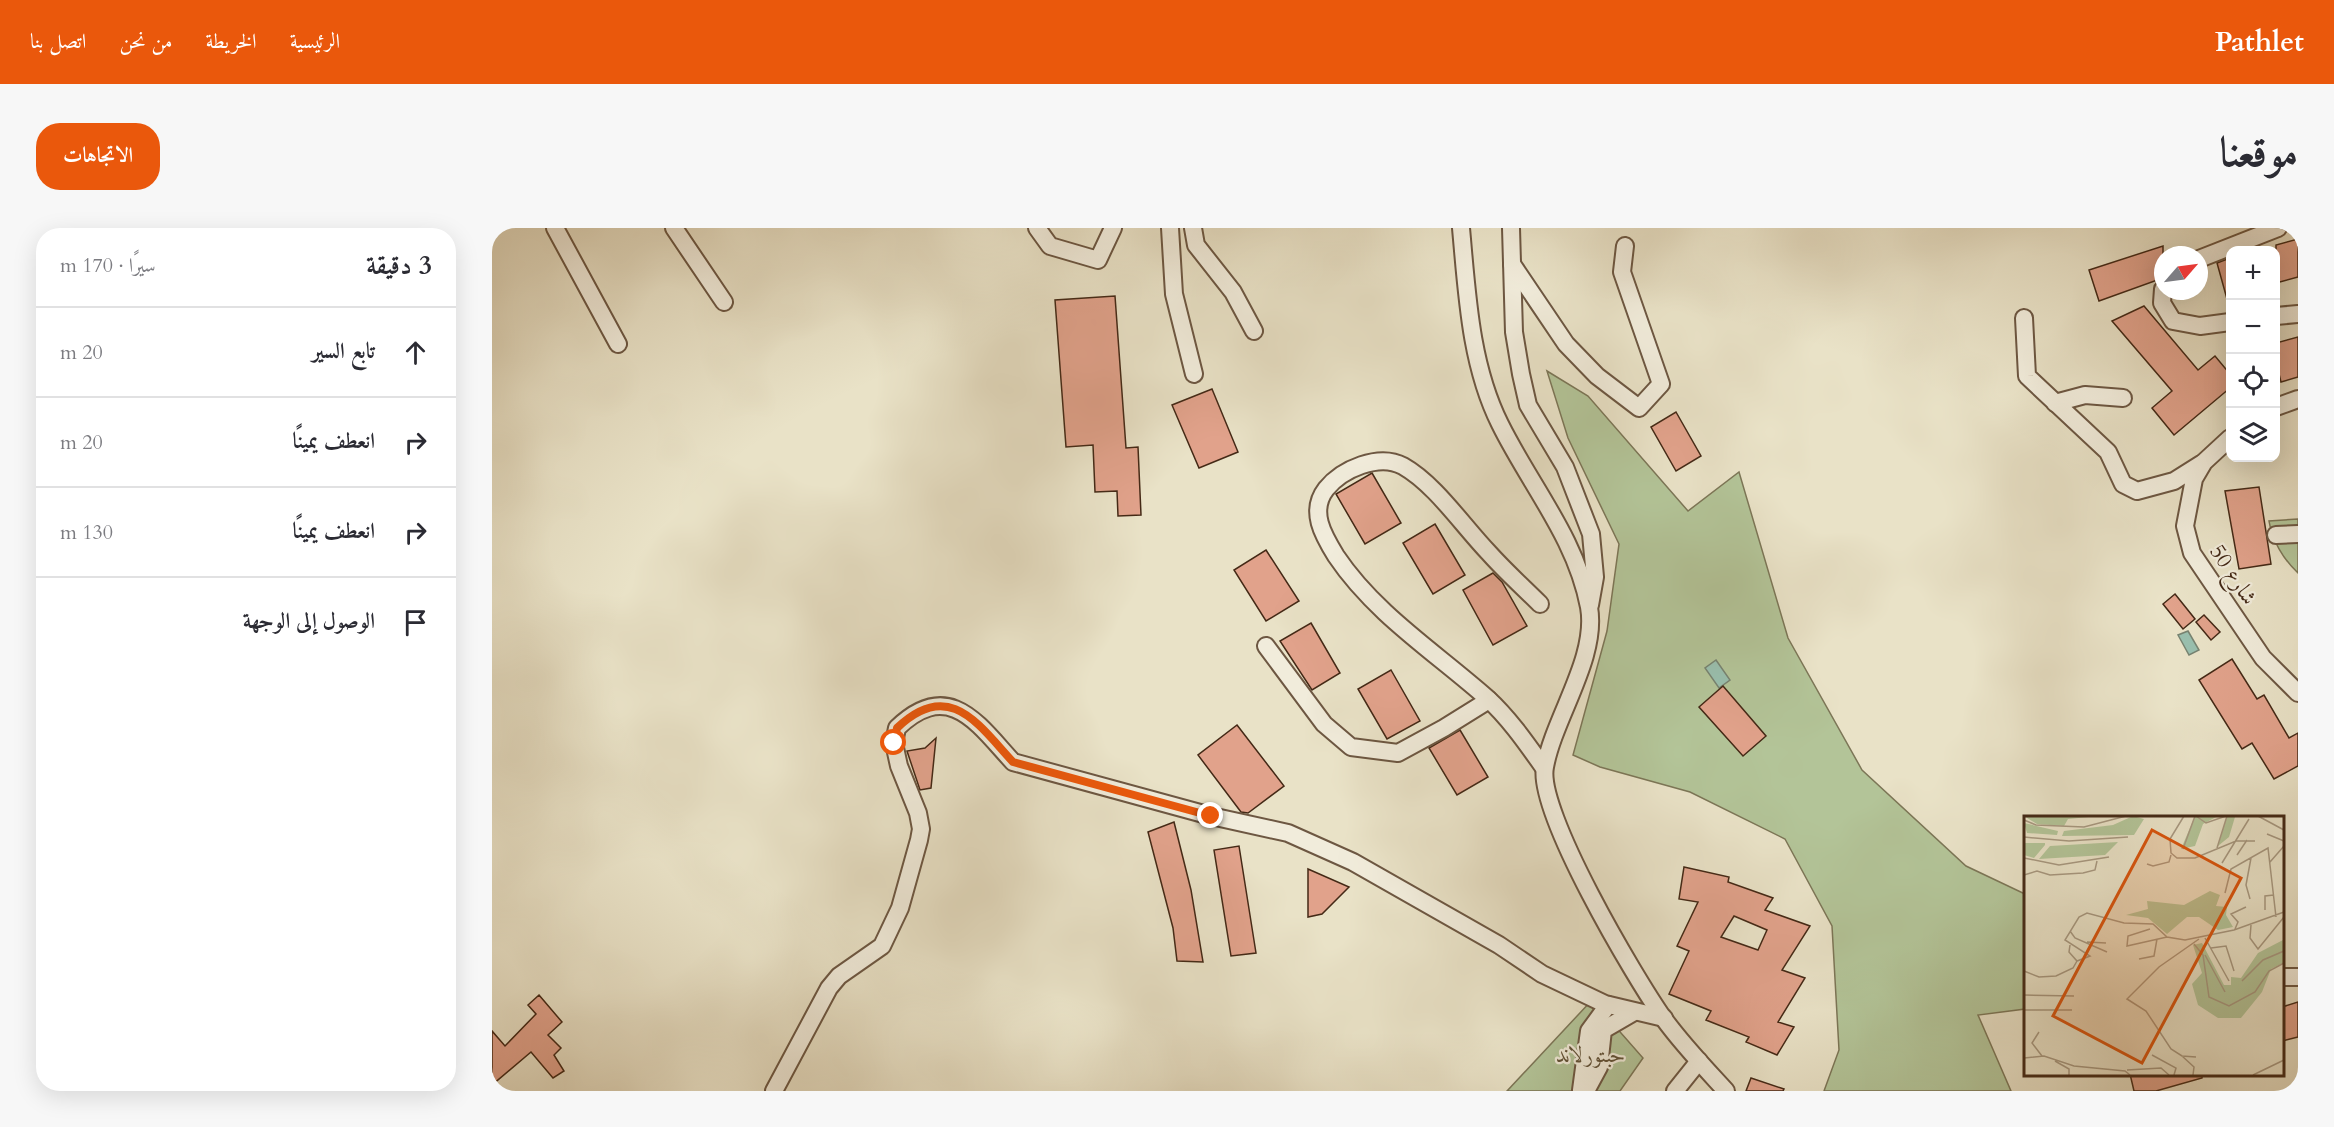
<!DOCTYPE html>
<html lang="ar">
<head>
<meta charset="utf-8">
<style>
	:root { --surface:#fff; --page:#f7f7f7; --text:#2b2b33; --muted:#7c7c81; --line:#e1e1e2; --accent:#ea580c }
	body { margin:0; font-family:Cardo,Amiri,serif; background:var(--page); color:var(--text); direction:rtl }
	.controls { position:absolute; right:18px; top:18px; display:grid; overflow:hidden; border-radius:12px; box-shadow:0 6px 24px #0002 }
	.controls button { width:54px; height:54px; display:grid; place-items:center; padding:0; border:0; border-bottom:2px solid var(--line); background:var(--surface); color:var(--text); font:30px sans-serif }
	.compass { position:absolute; left:1662px; top:18px; width:54px; height:54px; border-radius:50%; background:var(--surface); box-shadow:0 6px 24px #0002; rotate:62deg }
	.stop { position:absolute; width:18px; height:18px; margin:-14px; border:4px solid #ea580c; border-radius:50%; background:#fff }
	.stop.end { background:#ea580c; border-color:#fff; box-shadow:0 2px 6px #0008 }
	.list { margin:0; padding:0; list-style:none }
	h2 { display:flex; justify-content:space-between; align-items:center; height:78px; margin:0; padding:0 24px; font-size:26px }
	h2 small { font-size:20px; font-weight:400; color:var(--muted) }
	.list li { display:grid; grid-template-columns:39px 1fr auto; gap:18px; align-items:center; box-sizing:border-box; height:90px; padding:0 24px; border-top:2px solid var(--line) }
	.list b { display:block; font-size:22px; white-space:nowrap }
	.list em { font-size:20px; font-style:normal; color:var(--muted) }
	.icon { flex:none; width:33px; height:33px; fill:none; stroke:currentColor; stroke-width:2; stroke-linecap:round; stroke-linejoin:round }
	.map { position:relative; flex:none; width:1806px; height:863px; overflow:hidden; direction:ltr; border-radius:24px }
	header { display:flex; align-items:center; gap:36px; box-sizing:border-box; height:84px; padding:0 30px; background:var(--accent); color:#fff }
	header strong { font-size:28px }
	nav { display:flex; gap:33px; margin-inline-start:auto; font-size:21px }
	.intro { display:flex; align-items:center; justify-content:space-between; box-sizing:border-box; height:144px; padding:0 36px }
	h1 { margin:0; font-size:42px }
	.button { padding:15px 27px; border-radius:24px; background:var(--accent); color:#fff; font-size:21px; font-weight:700 }
	main { display:flex; gap:36px; padding:0 36px }
	aside { flex:1; background:var(--surface); border-radius:24px; box-shadow:0 6px 24px #0002 }
	.map>svg:first-child { display:block }
	.green { fill:#b3c498; stroke:#7c7657; stroke-width:1.5 }
	.water { fill:#99bfae; stroke:#778371; stroke-width:1.5 }
	.building { fill:#e1a28b; stroke:#442916; stroke-width:1.5; fill-rule:evenodd }
	.lines { fill:none; stroke-linecap:round; stroke-linejoin:round }
	.minor-casing { stroke:#6d5742; stroke-width:20 }
	.minor { stroke:#f1ecdb; stroke-width:16 }
	.route { stroke:#ea580c; stroke-width:8 }
	.labels { text-anchor:middle; stroke-width:4.5; stroke-linejoin:round; paint-order:stroke }
	.street-label { font-size:22px; fill:#442916; stroke:#f1ecdb }
	.park-label { font-size:22px; font-style:italic; fill:#605036; stroke:#f1ecdb }
	.inset-road { fill:none; stroke:#a79880; stroke-width:1.5 }
	.view { fill:#d8540d; fill-opacity:0.15; stroke:#d8540d; stroke-width:3 }
	.inset-edge { fill:none; stroke:#442916; stroke-width:3 }
</style>
</head>
<body>
<header>
<strong>Pathlet</strong>
<nav><a>الرئيسية</a><a>الخريطة</a><a>من نحن</a><a>اتصل بنا</a></nav>
</header>
<div class="intro"><h1>موقعنا</h1><a class="button">الاتجاهات</a></div>
<main>
<div class="map">
<svg width="1806" height="863" viewBox="0 0 1806 863">
	<rect width="100%" height="100%" fill="#e9e2c7"/>
	<filter id="stains"><feTurbulence type="fractalNoise" baseFrequency=".00333" numOctaves="4"/><feColorMatrix values="0 0 0 0 .2 0 0 0 0 .09 0 0 0 0 .02 0 0 0 .5 -.17"/></filter>
	<radialGradient id="worn" r=".72"><stop offset=".6" stop-color="#630" stop-opacity="0"/><stop offset="1" stop-color="#630" stop-opacity=".3"/></radialGradient>
	<g class="green">
		<path d="M1055 143 1096 168 1196 283 1247 244 1296 410 1370 542 1474 638 1533 666V781L1486 787 1519 863H1332L1347 822 1340 698 1293 611 1198 564 1108 539 1081 527 1115 403 1127 316 1076 210Z"/>
		<path d="M1806 291V345C1791 331 1780 312 1777 293Z"/>
		<path d="M1100 772 1151 830 1128 863H1015Z"/>
	</g>
	<g class="water">
		<path d="M1696 403 1707 422 1697 427 1686 407Z"/>
		<path d="M1224 432 1238 452 1227 460 1213 440Z"/>
	</g>
	<g class="building">
		<path d="M1806 11V49L1784 55V17Z"/>
		<path d="M1671 18V50L1607 73 1597 42Z"/>
		<path d="M1738 30V70L1735 71 1725 35Z"/>
		<path d="M623 68 634 220 646 219 649 287 626 288 625 263 603 264 601 217 574 219 563 72Z"/>
		<path d="M1652 78 1706 142 1723 128 1738 146V160L1682 207 1660 180 1680 163 1620 93Z"/>
		<path d="M1806 109V149L1789 154 1784 134V115Z"/>
		<path d="M720 161 746 224 707 240 680 177Z"/>
		<path d="M1184 184 1209 228 1184 243 1159 199Z"/>
		<path d="M880 245 909 295 873 316 844 266Z"/>
		<path d="M1767 259 1779 336 1747 341 1733 263Z"/>
		<path d="M943 296 973 347 941 366 911 315Z"/>
		<path d="M774 322 807 373 774 393 742 342Z"/>
		<path d="M1001 345 1010 354 1035 398 1001 417 971 362Z"/>
		<path d="M1683 366 1703 391 1691 401 1671 376Z"/>
		<path d="M1712 387 1728 404 1719 412 1704 394Z"/>
		<path d="M819 395 848 445 820 462 788 413Z"/>
		<path d="M1740 431 1765 471 1772 467 1797 510 1806 505V538L1782 551 1760 515 1750 521 1707 452Z"/>
		<path d="M899 442 928 493 895 511 866 461Z"/>
		<path d="M1231 458 1274 508 1251 528 1207 479Z"/>
		<path d="M745 497 792 558 756 585 749 584 706 527Z"/>
		<path d="M968 502 996 549 965 567 937 520Z"/>
		<path d="M444 510 439 560 428 562 415 523 433 520Z"/>
		<path d="M682 594 699 662 711 734 685 733 681 700 656 604Z"/>
		<path d="M747 618 764 725 739 728 722 622Z"/>
		<path d="M1192 639 1237 649 1236 654 1281 670 1273 682 1318 698 1290 742 1313 750 1286 794 1302 799 1285 827 1254 814 1257 809 1214 792 1219 783 1177 766 1197 723 1185 718 1206 674 1187 671ZM1242 688 1275 702 1266 722 1229 709Z"/>
		<path d="M816 641 857 659 830 686 816 689Z"/>
		<path d="M47 767 70 794 56 807 69 820 62 827 72 843 61 850 39 824 0 857V803L13 818 44 786 36 777Z"/>
		<path d="M1806 774V809L1790 813V779Z"/>
		<path d="M1638 846H1710V850L1664 863H1642Z"/>
		<path d="M1259 850 1292 861 1291 863H1254Z"/>
	</g>
	<g class="lines">
		<g class="minor-casing">
			<g id="minor">
				<path d="M63 0 126 116"/>
				<path d="M182 0 232 74"/>
				<path d="M545 0 558 18 606 32 621 0"/>
				<path d="M678 0 682 66 702 146"/>
				<path d="M701 0 704 17 741 64 762 103"/>
				<path d="M969 0C975 65 978 136 1008 196 1038 257 1084 310 1097 379 1106 430 1062 489 1053 539 1044 583 1143 750 1172 791 1190 816 1213 840 1234 863"/>
				<path d="M1019 0 1022 104 1029 146 1036 177 1073 239 1099 306 1103 349 1098 377"/>
				<path d="M1707 31 1786 0"/>
				<path d="M1020 36 1074 116 1105 148 1147 180 1169 156 1130 44 1133 18"/>
				<path d="M1671 61 1670 75 1681 93 1708 98 1738 94"/>
				<path d="M1784 88 1806 86"/>
				<path d="M1532 90 1535 148 1616 224 1631 256 1645 263 1682 253 1709 236"/>
				<path d="M1563 175 1593 167 1631 170"/>
				<path d="M1784 179 1806 171"/>
				<path d="M1738 210 1712 234 1702 251 1693 298 1700 325 1771 430 1806 465"/>
				<path d="M1784 307 1806 306"/>
				<path d="M1048 376C1031 359 1013 343 997 325 971 298 943 256 911 238 887 225 850 241 834 261 817 283 831 307 844 328 883 386 943 424 995 470 1017 490 1035 516 1052 540"/>
				<path d="M774 418 832 496 859 519 906 525 952 500 997 472"/>
				<path d="M1790 749H1806"/>
				<path d="M1089 862 1097 803 1116 777"/>
				<path d="M282 863 337 760 347 748 390 718 408 680 427 612 429 601 426 585 407 538 402 515 405 500C457 450 486 496 521 534L719 588 796 605 861 634 1007 717 1050 746 1113 776 1172 790"/>
				<path d="M1094 863 1107 839 1111 802 1142 784"/>
				<path d="M1183 863 1207 833"/>
			</g>
		</g>
		<use href="#minor" class="minor"/>
	</g>
	<g class="lines">
		<path class="route" d="M402 515 405 500C457 450 486 496 521 534L719 588"/>
	</g>
	<g class="labels">
		<g class="street-label">
			<text transform="translate(1742 346) rotate(57)" y="8">شارع 50</text>
		</g>
		<g class="park-label">
			<text x="1099" y="834">حبتورلاند</text>
		</g>
	</g>
	<g transform="translate(1532 588)">
		<rect width="260" height="260" fill="#e9e2c7"/>
		<path d="M0 0 17 1 75 0 44 3 40 10 13 8ZM109 0 120 3 110 19 38 20 40 15 89 9ZM171 0H194L179 8 171 30 157 33ZM203 0H216L211 1 205 21 194 30ZM0 7 34 15 33 19 3 17ZM94 26 81 39 15 43 26 30ZM1 27H21V29L10 42 0 39ZM186 75 196 79 192 90 203 91 202 99 209 111 194 114 175 101H163L143 118 124 102 102 99 124 93 123 85 160 89ZM259 124V147L247 153 238 176 217 202H194L174 189 168 168 178 157 169 129 178 127 200 169H207V161L217 162 234 137Z" fill="#b3c498"/>
		<path class="inset-road" d="M160 0 146 23 147 37 153 42H171L212 25H231M172 0 182 7 202 0M234 0 260 14M0 4 12 9 60 11 102 0M243 18 260 25M0 21 45 25 104 21M193 32 203 0M159 33 171 0M213 39 223 24M0 42 35 49 85 41M246 46 260 30M198 47 225 3M123 48 129 50 145 46 147 39M0 59 13 55 26 59 59 57 71 54 73 45M201 77 207 53 244 32 252 101M226 83 222 69 227 42M241 94V80L250 79M227 109 226 122 234 133 260 101M126 113 104 120 103 130 143 121M211 113 214 106 207 98 222 91M46 115 51 122 83 136M181 122 205 165M63 126 82 127M170 128 179 139 185 181 205 190 231 176 245 155 260 147M46 129 45 136 53 145 66 140 41 124 55 101 63 97 100 107 129 108 143 121 161 124 210 114 260 96M187 132 202 130 210 155M181 139 201 176M115 143 130 140 133 123M0 155 15 161 32 160 49 152 53 145M218 165 239 144 260 135M0 179 50 180M0 194H48M15 216 8 227 18 240M128 239 152 252 150 259M158 240 170 251 169 259M172 241 158 240 147 233 122 195 103 183 135 151 175 123M0 242 20 240 50 250 101 255 106 259M31 245 45 253V259M103 254 137 252 145 259M229 259 260 244"/>
		<path class="view" d="M128 14 217 62 118 247 29 200Z"/>
		<rect width="260" height="260" class="inset-edge"/>
	</g>
	<rect width="100%" height="100%" filter="url(#stains)"/>
	<rect width="100%" height="100%" fill="url(#worn)"/>
</svg>
<div class="controls">
<button>+</button>
<button>−</button>
<button><svg class="icon" aria-label="locate" viewBox="0 0 24 24"><circle cx="12" cy="12" r="6"/><path d="M12 2v4M12 18v4M2 12h4M18 12h4"/></svg></button>
<button><svg class="icon" aria-label="layers" viewBox="0 0 24 24"><path d="M12 4l9 5-9 5-9-5zM3 14l9 5 9-5"/></svg></button>
</div>
<svg class="compass" viewBox="-18 -18 36 36"><path d="M0-13l5 13h-10z" fill="#e53935"/><path d="M0 13l5-13h-10z" fill="#7c7c81"/></svg>
<div class="stop" style="left:402px;top:515px"></div>
<div class="stop end" style="left:719px;top:588px"></div>
</div>
<aside>
<h2>3 دقيقة<small>سيرًا · 170 m</small></h2>
<ul class="list">
<li><svg class="icon" aria-label="ahead" viewBox="0 0 24 24"><path d="M12 20V5M6 11l6-6 6 6"/></svg><div><b>تابع السير</b></div><em>20 m</em></li>
<li><svg class="icon" aria-label="right" viewBox="0 0 24 24"><path d="M7 20v-9h11M14 6l5 5-5 5"/></svg><div><b>انعطف يمينًا</b></div><em>20 m</em></li>
<li><svg class="icon" aria-label="right" viewBox="0 0 24 24"><path d="M7 20v-9h11M14 6l5 5-5 5"/></svg><div><b>انعطف يمينًا</b></div><em>130 m</em></li>
<li><svg class="icon" aria-label="arrive" viewBox="0 0 24 24"><path d="M6 21V4h12l-3 4 3 4H6"/></svg><div><b>الوصول إلى الوجهة</b></div></li>
</ul>
</aside>
</main>
</body>
</html>
